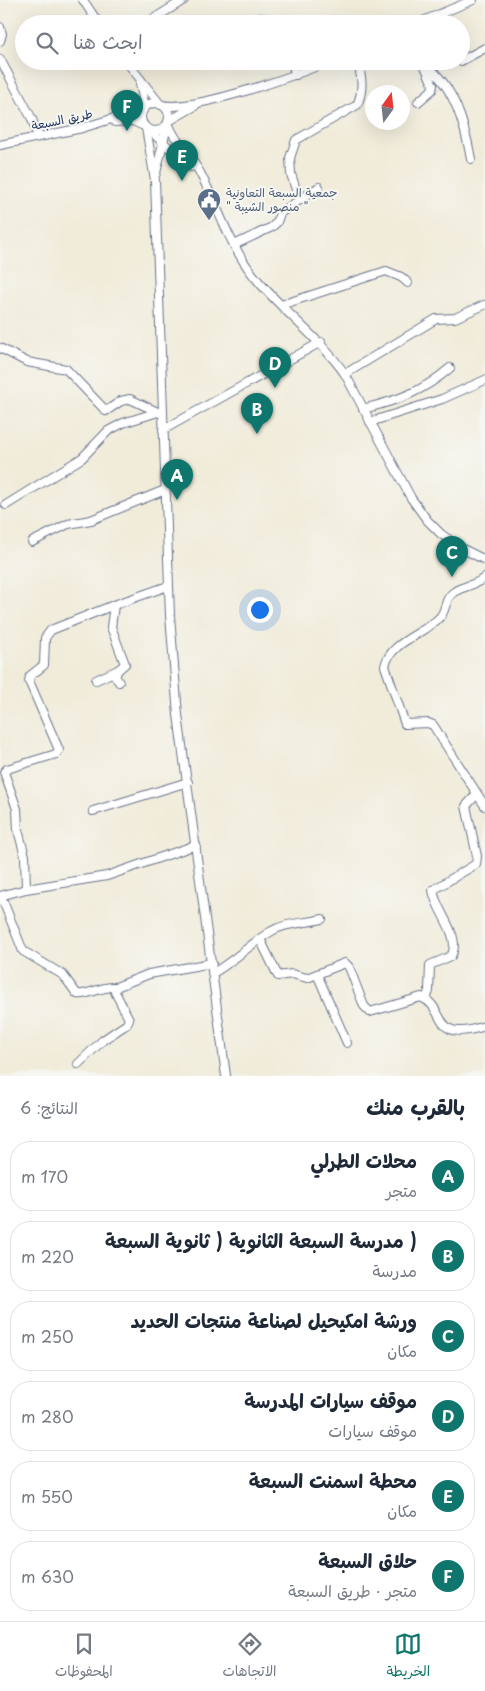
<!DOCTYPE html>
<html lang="ar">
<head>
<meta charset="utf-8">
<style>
	:root { --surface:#fff; --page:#f6f6f7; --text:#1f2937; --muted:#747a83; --line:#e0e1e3; --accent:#0f766e }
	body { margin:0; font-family:"Playpen Sans","Playpen Sans Arabic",sans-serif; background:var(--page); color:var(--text); direction:rtl }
	.compass { position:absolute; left:365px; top:85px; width:45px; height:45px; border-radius:50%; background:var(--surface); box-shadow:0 5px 20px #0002; rotate:15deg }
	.you { position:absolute; left:259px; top:609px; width:18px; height:18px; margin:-12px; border:4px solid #fff; border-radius:50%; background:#1a73e8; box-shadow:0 0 0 8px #1a73e833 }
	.badge { display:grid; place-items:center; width:32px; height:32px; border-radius:50%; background:var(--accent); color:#fff; font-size:16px; font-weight:700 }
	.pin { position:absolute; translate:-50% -41px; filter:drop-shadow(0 1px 2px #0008) }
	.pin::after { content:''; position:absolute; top:26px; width:18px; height:15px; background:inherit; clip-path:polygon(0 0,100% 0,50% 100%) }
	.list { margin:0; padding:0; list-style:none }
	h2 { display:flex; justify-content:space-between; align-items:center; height:65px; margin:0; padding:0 20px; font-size:21px }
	h2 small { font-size:16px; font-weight:400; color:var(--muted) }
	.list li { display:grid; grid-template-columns:32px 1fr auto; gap:15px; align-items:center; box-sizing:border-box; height:70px; margin:0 10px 10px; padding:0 10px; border:1px solid var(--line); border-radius:20px }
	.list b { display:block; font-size:19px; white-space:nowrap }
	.list p { margin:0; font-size:16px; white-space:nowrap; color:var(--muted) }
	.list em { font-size:16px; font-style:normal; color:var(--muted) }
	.icon { flex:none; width:28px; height:28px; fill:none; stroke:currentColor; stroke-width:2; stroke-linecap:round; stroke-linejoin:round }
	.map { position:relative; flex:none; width:485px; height:1076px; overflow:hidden; direction:ltr }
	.search { position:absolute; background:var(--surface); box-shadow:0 5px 20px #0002; left:15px; right:15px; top:15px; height:55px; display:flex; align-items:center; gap:12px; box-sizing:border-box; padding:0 18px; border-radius:28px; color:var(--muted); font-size:19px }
	.sheet { height:545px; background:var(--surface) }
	nav { display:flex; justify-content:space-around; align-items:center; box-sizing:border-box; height:70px; border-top:1px solid var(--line); background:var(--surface); font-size:14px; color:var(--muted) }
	nav a { display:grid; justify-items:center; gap:2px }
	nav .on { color:var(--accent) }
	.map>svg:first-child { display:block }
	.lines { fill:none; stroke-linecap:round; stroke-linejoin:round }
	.minor-casing { stroke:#667189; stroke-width:10 }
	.minor { stroke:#fff; stroke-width:8 }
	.labels { text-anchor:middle; stroke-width:4; stroke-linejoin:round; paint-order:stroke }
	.street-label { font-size:12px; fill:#1b2f5e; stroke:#f6f6f2 }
	.service-label { font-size:12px; fill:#4e5e75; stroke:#f6f6f2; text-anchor:start }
</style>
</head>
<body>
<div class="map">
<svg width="485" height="1076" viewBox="0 0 485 1076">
	<rect width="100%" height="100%" fill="#f6f6f2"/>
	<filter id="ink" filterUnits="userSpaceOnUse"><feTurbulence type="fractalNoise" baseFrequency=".02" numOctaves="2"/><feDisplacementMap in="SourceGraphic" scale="10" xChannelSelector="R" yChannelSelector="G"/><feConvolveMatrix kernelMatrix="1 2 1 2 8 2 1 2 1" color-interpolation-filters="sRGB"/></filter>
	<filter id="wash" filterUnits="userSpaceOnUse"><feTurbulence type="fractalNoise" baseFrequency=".0096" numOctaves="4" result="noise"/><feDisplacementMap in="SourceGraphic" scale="20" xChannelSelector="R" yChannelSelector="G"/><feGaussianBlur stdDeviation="1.12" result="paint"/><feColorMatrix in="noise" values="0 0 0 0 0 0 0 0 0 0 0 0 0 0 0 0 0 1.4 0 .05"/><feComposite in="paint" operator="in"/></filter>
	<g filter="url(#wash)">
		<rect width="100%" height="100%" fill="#f1ecda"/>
	</g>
	<g filter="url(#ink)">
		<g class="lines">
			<g class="minor-casing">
				<g id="minor">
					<path d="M83 0 99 24"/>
					<path d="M260 18 268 19 273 24"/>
					<path d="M145 24 184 0"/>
					<path d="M416 24 473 0"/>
					<path d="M0 27 2 34 0 41"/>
					<path d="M0 59 32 119 38 137"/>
					<path d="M126 61 160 104"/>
					<path d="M291 61 296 75"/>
					<path d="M417 61C423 66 431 68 436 74 457 95 466 131 471 159"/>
					<path d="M461 61 485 48"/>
					<path d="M140 84 145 107"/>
					<path d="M418 102 432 90 433 85 425 66"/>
					<circle cx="155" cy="117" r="14"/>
					<path d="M161 105C195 112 296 75 330 61"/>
					<path d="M169 121 195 106"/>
					<path d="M115 122 133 121 144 126"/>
					<path d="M168 123C175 142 189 154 199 171 218 206 229 245 254 276 282 311 319 337 345 374L411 498 427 520 441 534 461 548 485 560"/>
					<path d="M146 128 155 180 170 616 178 715 226 1076"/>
					<path d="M149 130 191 167"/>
					<path d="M0 145 82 128 144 109"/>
					<path d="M156 173 167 126"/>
					<path d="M299 199 291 174 290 158 296 140 357 105C364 90 362 76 357 61"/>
					<path d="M234 245 272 227 277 222 280 213 319 187"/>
					<path d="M281 305 386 271 401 277 408 283"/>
					<path d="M0 348 27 362 66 369 106 411 121 401 130 399 162 414"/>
					<path d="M345 374 436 319 455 318 484 305"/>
					<path d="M363 409C399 400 422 392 450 368"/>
					<path d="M370 422 442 399 485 380"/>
					<path d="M163 430 321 342"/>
					<path d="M6 505 82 458 108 431 123 423 158 412"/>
					<path d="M32 542 68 524 91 520 165 490"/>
					<path d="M485 577C476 586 464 585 454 592 444 598 447 611 439 618 422 635 390 642 385 666L405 724 428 723 433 725 485 806"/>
					<path d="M114 605 111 627 125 664 118 670 115 676 119 682"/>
					<path d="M96 680 118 670"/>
					<path d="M93 811 188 782"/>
					<path d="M26 889 25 856 18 830 17 809 4 772 7 769 56 754 59 750 29 681 30 676 44 665 45 638 51 630 114 605 168 586"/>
					<path d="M0 896 26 889 107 876 196 845"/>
					<path d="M1 896 23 951 63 975 77 994C89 996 99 986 116 987"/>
					<path d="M260 939 278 976 292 974 307 978 345 963 349 967 364 1006 370 1012 421 997C448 1008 430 1044 485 1026"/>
					<path d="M213 973C233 962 250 944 270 932 286 922 304 924 322 919"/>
					<path d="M317 974 347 1043"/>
					<path d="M426 999 429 991 430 965 451 956C463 937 435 910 433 890L476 864 477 856 466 806 477 794"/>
					<path d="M78 1064 103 1040 127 1024 129 1019 115 992 116 987 149 974 212 963"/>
				</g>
			</g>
			<use href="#minor" class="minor"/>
		</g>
	</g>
	<defs>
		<g id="civic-pin" transform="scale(1.25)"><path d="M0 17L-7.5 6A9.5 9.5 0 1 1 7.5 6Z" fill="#5c6f8a" stroke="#f6f6f2"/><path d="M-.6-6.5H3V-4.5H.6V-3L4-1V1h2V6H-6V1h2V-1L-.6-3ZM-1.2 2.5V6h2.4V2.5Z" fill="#fff"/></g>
	</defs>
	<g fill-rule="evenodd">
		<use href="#civic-pin" x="209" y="200"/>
	</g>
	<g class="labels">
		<g class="street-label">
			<text transform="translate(62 120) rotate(-12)" y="4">طريق السبعة</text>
		</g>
		<g class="service-label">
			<text x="226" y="197">جمعية السبعة التعاونية<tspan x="226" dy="14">" منصور الشيبة "</tspan></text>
		</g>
	</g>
</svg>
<svg class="compass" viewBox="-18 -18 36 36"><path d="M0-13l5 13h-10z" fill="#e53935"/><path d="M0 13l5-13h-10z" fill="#747a83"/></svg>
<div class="you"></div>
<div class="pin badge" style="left:177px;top:500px">A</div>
<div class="pin badge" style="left:257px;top:434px">B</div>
<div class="pin badge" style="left:452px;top:577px">C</div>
<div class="pin badge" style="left:275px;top:388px">D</div>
<div class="pin badge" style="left:182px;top:181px">E</div>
<div class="pin badge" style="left:127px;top:131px">F</div>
<div class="search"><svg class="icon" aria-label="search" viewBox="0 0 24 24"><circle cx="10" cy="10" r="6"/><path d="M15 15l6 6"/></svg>ابحث هنا</div>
</div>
<section class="sheet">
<h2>بالقرب منك<small>النتائج: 6</small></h2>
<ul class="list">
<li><span class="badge">A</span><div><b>محلات الطرلي</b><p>متجر</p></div><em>170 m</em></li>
<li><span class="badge">B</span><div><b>( مدرسة السبعة الثانوية ( ثانوية السبعة</b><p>مدرسة</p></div><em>220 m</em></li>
<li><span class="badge">C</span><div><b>ورشة امكيحيل لصناعة منتجات الحديد</b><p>مكان</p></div><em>250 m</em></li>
<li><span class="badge">D</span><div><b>موقف سيارات المدرسة</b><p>موقف سيارات</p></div><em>280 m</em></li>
<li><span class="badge">E</span><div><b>محطة اسمنت السبعة</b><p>مكان</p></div><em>550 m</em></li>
<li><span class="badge">F</span><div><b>حلاق السبعة</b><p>متجر · طريق السبعة</p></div><em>630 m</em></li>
</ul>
</section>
<nav>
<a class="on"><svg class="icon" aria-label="map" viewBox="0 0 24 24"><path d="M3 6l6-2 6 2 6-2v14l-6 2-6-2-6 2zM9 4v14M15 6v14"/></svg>الخريطة</a>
<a><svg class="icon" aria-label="directions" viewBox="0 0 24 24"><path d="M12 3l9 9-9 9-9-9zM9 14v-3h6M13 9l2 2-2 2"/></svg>الاتجاهات</a>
<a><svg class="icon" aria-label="saved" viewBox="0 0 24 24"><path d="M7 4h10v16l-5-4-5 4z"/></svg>المحفوظات</a>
</nav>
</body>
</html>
